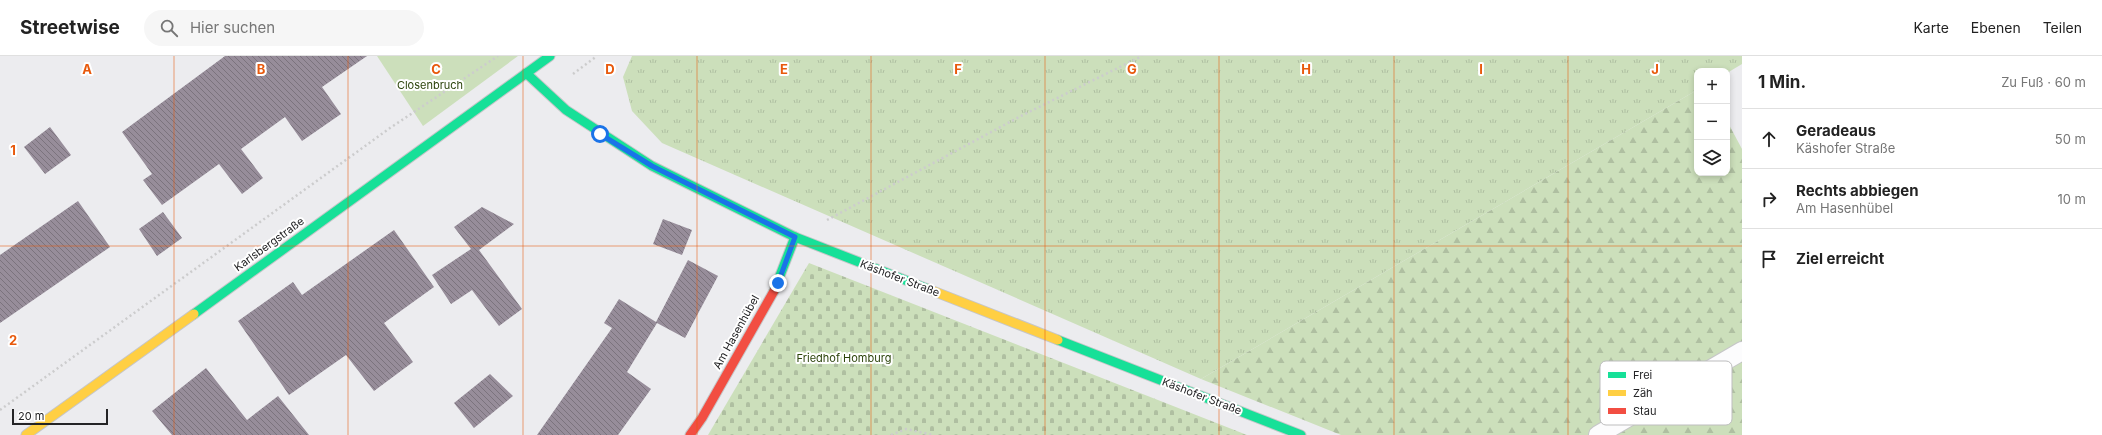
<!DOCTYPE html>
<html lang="de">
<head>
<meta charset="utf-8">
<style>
	:root { --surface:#fff; --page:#f6f6f6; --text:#222; --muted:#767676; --line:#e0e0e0 }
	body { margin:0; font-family:Inter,sans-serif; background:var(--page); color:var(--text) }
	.controls { position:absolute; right:12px; top:12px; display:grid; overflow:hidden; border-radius:8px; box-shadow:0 2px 6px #0003 }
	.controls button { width:36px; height:36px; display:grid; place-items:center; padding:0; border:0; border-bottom:1px solid var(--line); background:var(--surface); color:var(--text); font:20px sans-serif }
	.scale { position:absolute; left:12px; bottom:10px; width:96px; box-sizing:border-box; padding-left:4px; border:2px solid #242426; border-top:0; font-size:11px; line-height:14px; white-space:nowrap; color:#242426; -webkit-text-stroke:3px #fff; paint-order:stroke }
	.stop { position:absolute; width:12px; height:12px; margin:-9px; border:3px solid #1a73e8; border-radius:50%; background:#fff }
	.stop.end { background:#1a73e8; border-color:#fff; box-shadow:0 1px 4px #0008 }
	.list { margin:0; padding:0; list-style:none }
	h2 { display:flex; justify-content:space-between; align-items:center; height:52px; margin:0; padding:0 16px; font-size:17px }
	h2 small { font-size:13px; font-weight:400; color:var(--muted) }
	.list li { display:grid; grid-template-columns:26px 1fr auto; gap:12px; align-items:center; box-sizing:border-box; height:60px; padding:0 16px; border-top:1px solid var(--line) }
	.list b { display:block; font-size:15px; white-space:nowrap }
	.list p { margin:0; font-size:13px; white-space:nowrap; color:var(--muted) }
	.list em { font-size:13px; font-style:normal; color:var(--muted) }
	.icon { flex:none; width:22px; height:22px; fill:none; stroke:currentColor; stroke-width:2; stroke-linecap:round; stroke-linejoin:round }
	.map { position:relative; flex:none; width:1742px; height:379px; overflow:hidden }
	header { display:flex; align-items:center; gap:24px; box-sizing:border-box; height:56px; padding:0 20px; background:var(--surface); border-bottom:1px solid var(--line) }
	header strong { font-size:19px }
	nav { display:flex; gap:22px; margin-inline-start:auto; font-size:14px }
	.search { width:280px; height:36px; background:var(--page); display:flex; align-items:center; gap:10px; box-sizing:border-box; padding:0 14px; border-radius:22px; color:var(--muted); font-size:15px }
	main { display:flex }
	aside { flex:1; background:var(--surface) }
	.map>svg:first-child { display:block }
	.grass { fill:url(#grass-tufts) }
	.forest { fill:url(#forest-firs) }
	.cemetery { fill:url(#cemetery-stones) }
	.park { fill:#ccdfbb }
	.building { fill:url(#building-back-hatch) }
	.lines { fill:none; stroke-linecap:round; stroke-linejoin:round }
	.lane-casing { stroke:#c6c6c8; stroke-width:20 }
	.fast-casing { stroke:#c6c6c8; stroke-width:11 }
	.slow-casing { stroke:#c6c6c8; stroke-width:11 }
	.jam-casing { stroke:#c6c6c8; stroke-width:11 }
	.path { stroke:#cccccd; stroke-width:2.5; stroke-dasharray:2 3; stroke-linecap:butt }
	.lane { stroke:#fcfcfd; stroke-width:18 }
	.fast { stroke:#16e098; stroke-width:9 }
	.slow { stroke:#ffcf43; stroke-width:9 }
	.jam { stroke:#f24e42; stroke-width:9 }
	.route { stroke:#1a73e8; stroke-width:5 }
	.grid { fill:none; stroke:#e8590c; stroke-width:1; stroke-opacity:0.55 }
	.labels { text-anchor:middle; stroke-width:4; stroke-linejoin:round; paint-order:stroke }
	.park-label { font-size:11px; fill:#2c440b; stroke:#fff }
	.street-label { font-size:11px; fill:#242426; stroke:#fff }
	.key { fill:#fff; stroke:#bdbdbe; stroke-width:1 }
	.key-label { font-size:11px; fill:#242426 }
	.grid-label { font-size:13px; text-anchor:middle; font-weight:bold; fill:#e8590c; stroke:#fff; stroke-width:4; stroke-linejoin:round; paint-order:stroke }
</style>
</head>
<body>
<header>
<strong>Streetwise</strong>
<div class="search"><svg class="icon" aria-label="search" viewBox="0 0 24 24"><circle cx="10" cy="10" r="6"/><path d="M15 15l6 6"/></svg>Hier suchen</div>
<nav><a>Karte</a><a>Ebenen</a><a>Teilen</a></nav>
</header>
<main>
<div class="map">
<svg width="1742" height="379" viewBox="0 0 1742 379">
	<defs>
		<pattern id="grass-tufts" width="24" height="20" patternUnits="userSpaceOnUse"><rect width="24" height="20" fill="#ccdfbb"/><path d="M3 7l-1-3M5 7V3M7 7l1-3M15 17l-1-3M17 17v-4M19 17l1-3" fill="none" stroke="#afbfa1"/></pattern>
		<pattern id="forest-firs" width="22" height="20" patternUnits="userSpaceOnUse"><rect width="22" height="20" fill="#ccdfbb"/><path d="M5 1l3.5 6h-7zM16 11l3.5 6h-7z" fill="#afbfa1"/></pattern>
		<pattern id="cemetery-stones" width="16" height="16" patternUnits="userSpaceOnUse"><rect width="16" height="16" fill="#ccdfbb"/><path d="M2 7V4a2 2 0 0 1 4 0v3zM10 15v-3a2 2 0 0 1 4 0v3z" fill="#afbfa1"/></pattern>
		<pattern id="building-back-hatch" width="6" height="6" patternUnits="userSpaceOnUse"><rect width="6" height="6" fill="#978d9a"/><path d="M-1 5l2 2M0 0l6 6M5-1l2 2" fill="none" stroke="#7b737d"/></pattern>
	</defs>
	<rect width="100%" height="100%" fill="#ececef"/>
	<path class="grass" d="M632 0H1742V8L1727 17V15H1697V34L1201 323 662 87 632 55 623 21Z"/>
	<path class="forest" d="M1697 34V117H1727V65L1742 93V379H1341L1201 323Z"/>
	<path class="cemetery" d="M809 207 1247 379H708Z"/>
	<path class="park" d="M377 0H518L423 70Z"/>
	<g class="building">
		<path d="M225 0H367L322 31 341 58 302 85 285 61 241 93 263 122 242 138 219 108 162 149 143 124 152 118 122 76Z"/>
		<path d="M50 71 71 99 45 118 24 91Z"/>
		<path d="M78 145 110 191 0 267V199Z"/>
		<path d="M482 151 514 168 479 194 522 253 499 270 472 234 451 248 432 219 471 193 454 171Z"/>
		<path d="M163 156 182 182 157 200 139 173Z"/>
		<path d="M663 163 692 174 682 199 653 188Z"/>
		<path d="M394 174 434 231 384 267 413 306 374 335 346 299 289 339 238 265 293 226 302 239Z"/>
		<path d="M688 204 718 220 685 282 657 267 627 316 651 333 618 379H537L612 272 604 267 619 243 656 266Z"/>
		<path d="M206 312 247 364 278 340 309 379H172L152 355Z"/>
		<path d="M490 318 513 340 474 372 454 347Z"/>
	</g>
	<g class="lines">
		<g class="lane-casing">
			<path id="lane" d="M1598 379 1742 295"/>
		</g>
		<g class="fast-casing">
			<g id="fast">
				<path d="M526 17 566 54 652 110 795 181 928 233"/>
				<path d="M774 235 795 181"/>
				<path d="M194 258 550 0"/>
				<path d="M1058 284 1301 379"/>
			</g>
		</g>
		<g class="slow-casing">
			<g id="slow">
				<path d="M928 233 1058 284"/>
				<path d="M26 379 194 258"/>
			</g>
		</g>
		<g class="jam-casing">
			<path id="jam" d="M690 379 702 362 774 235"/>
		</g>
		<g class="path">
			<path d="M573 18 597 0"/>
			<path d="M827 164 1021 60 1142 0"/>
			<path d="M0 354 390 72 498 0"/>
			<path d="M891 379 906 373 933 379"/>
		</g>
		<use href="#lane" class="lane"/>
		<use href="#fast" class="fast"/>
		<use href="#slow" class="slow"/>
		<use href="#jam" class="jam"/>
	</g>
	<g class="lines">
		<path class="route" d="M600 78 652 110 795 181 778 227"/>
	</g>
	<path class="grid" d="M174 0V379M348 0V379M523 0V379M697 0V379M871 0V379M1045 0V379M1219 0V379M1394 0V379M1568 0V379M0 190H1742"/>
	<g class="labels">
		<g class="park-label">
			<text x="430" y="33">Closenbruch</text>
			<text x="844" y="306">Friedhof Homburg</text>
		</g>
		<g class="street-label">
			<text transform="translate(269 188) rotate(-36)" y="4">Karlsbergstraße</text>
			<text transform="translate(900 222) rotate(21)" y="4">Käshofer Straße</text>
			<text transform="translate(736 276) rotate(-61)" y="4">Am Hasenhübel</text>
			<text transform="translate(1202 340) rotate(21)" y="4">Käshofer Straße</text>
		</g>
	</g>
	<rect x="1600" y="305" width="132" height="64" rx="6" class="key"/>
	<rect x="1608" y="316" width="18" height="6" fill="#16e098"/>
	<rect x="1608" y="334" width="18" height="6" fill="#ffcf43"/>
	<rect x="1608" y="352" width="18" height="6" fill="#f24e42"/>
	<g class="key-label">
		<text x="1633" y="323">Frei</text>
		<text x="1633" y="341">Zäh</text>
		<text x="1633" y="359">Stau</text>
	</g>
	<g class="grid-label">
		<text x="87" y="18">A</text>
		<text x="261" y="18">B</text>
		<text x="436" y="18">C</text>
		<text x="610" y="18">D</text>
		<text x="784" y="18">E</text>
		<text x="958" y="18">F</text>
		<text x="1132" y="18">G</text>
		<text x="1306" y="18">H</text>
		<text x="1481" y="18">I</text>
		<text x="1655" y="18">J</text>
		<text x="13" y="99">1</text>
		<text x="13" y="289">2</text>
	</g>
</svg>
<div class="controls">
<button>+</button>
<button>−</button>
<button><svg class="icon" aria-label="layers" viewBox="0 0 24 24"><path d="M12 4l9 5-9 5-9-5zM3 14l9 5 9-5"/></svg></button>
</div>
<div class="scale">20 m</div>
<div class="stop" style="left:600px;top:78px"></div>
<div class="stop end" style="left:778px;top:227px"></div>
</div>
<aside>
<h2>1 Min.<small>Zu Fuß · 60 m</small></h2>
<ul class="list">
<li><svg class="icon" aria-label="ahead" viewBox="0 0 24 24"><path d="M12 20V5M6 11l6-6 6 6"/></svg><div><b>Geradeaus</b><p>Käshofer Straße</p></div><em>50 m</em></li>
<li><svg class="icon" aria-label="right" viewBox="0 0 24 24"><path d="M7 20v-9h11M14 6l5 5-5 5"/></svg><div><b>Rechts abbiegen</b><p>Am Hasenhübel</p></div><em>10 m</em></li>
<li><svg class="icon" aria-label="arrive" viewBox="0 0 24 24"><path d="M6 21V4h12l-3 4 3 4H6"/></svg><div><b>Ziel erreicht</b></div></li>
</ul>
</aside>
</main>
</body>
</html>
